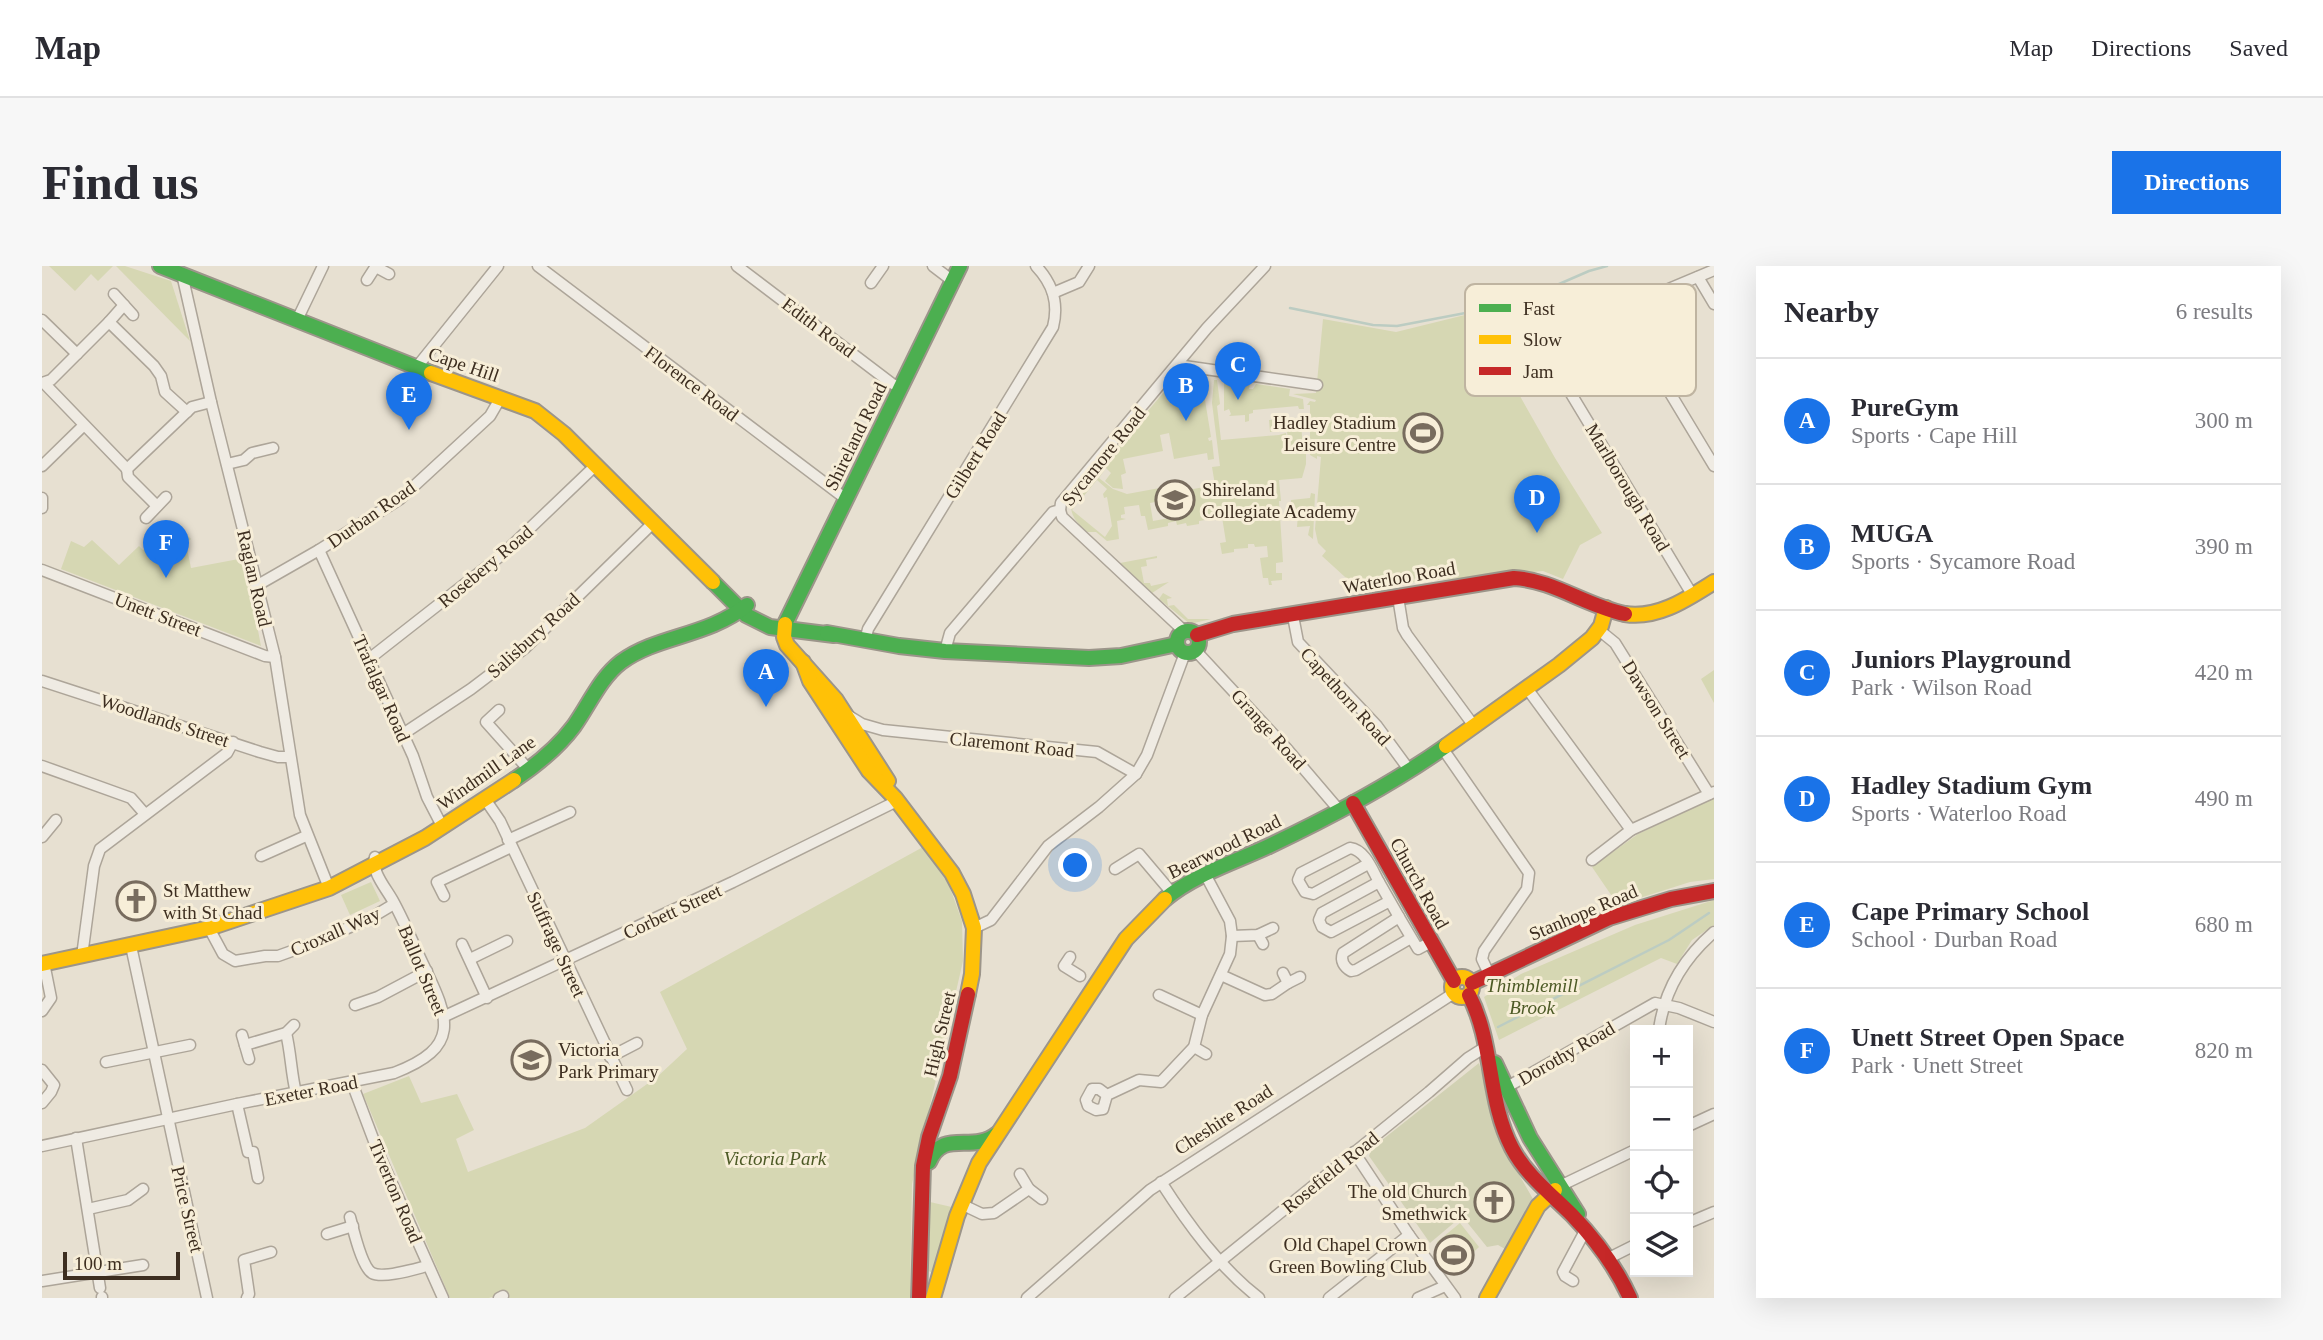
<!DOCTYPE html>
<html lang="en">
<head>
<meta charset="utf-8">
<style>
	:root { --surface:#fff; --page:#f7f7f7; --text:#2b2b33; --muted:#7c7c81; --line:#e1e1e2; --accent:#1a73e8 }
	body { margin:0; font-family:Georgia,serif; background:var(--page); color:var(--text) }
	.controls { position:absolute; right:21px; bottom:21px; display:grid; overflow:hidden; border-radius:0px; box-shadow:0 7px 28px #0002 }
	.controls button { width:63px; height:63px; display:grid; place-items:center; padding:0; border:0; border-bottom:2px solid var(--line); background:var(--surface); color:var(--text); font:35px sans-serif }
	.scale { position:absolute; left:21px; bottom:18px; width:117px; box-sizing:border-box; padding-left:7px; border:4px solid #3d2e20; border-top:0; font-size:19px; line-height:24px; white-space:nowrap; color:#3d2e20; -webkit-text-stroke:5px #f7eed8; paint-order:stroke }
	.you { position:absolute; left:1034px; top:600px; width:24px; height:24px; margin:-18px; border:5px solid #fff; border-radius:50%; background:#1a73e8; box-shadow:0 0 0 10px #1a73e833 }
	.badge { display:grid; place-items:center; width:46px; height:46px; border-radius:50%; background:var(--accent); color:#fff; font-size:23px; font-weight:700 }
	.pin { position:absolute; translate:-50% -58px; filter:drop-shadow(0 2px 4px #0008) }
	.pin::after { content:''; position:absolute; top:37px; width:24px; height:21px; background:inherit; clip-path:polygon(0 0,100% 0,50% 100%) }
	.list { margin:0; padding:0; list-style:none }
	h2 { display:flex; justify-content:space-between; align-items:center; height:91px; margin:0; padding:0 28px; font-size:30px }
	h2 small { font-size:23px; font-weight:400; color:var(--muted) }
	.list li { display:grid; grid-template-columns:46px 1fr auto; gap:21px; align-items:center; box-sizing:border-box; height:126px; padding:0 28px; border-top:2px solid var(--line) }
	.list b { display:block; font-size:26px; white-space:nowrap }
	.list p { margin:0; font-size:23px; white-space:nowrap; color:var(--muted) }
	.list em { font-size:23px; font-style:normal; color:var(--muted) }
	.icon { flex:none; width:38px; height:38px; fill:none; stroke:currentColor; stroke-width:2; stroke-linecap:round; stroke-linejoin:round }
	.map { position:relative; flex:none; width:1672px; height:1032px; overflow:hidden; border-radius:0px }
	header { display:flex; align-items:center; gap:42px; box-sizing:border-box; height:98px; padding:0 35px; background:var(--surface); border-bottom:2px solid var(--line) }
	header strong { font-size:33px }
	nav { display:flex; gap:38px; margin-inline-start:auto; font-size:24px }
	.intro { display:flex; align-items:center; justify-content:space-between; box-sizing:border-box; height:168px; padding:0 42px }
	h1 { margin:0; font-size:49px }
	.button { padding:18px 32px; border-radius:0px; background:var(--accent); color:#fff; font-size:24px; font-weight:700 }
	main { display:flex; gap:42px; padding:0 42px }
	aside { flex:1; background:var(--surface); border-radius:0px; box-shadow:0 7px 28px #0002 }
	.map>svg:first-child { display:block }
	.green { fill:#d6d7b3; fill-rule:evenodd }
	.cemetery { fill:#d1d1b3 }
	.lines { fill:none; stroke-linecap:round; stroke-linejoin:round }
	.stream { stroke:#bcccc2; stroke-width:2.5 }
	.street-casing { stroke:#ada599; stroke-width:13 }
	.fast-casing { stroke:#9c958a; stroke-width:18 }
	.slow-casing { stroke:#9c958a; stroke-width:18 }
	.jam-casing { stroke:#9c958a; stroke-width:18 }
	.street { stroke:#efebe3; stroke-width:10 }
	.fast { stroke:#4caf50; stroke-width:14 }
	.slow { stroke:#ffc107; stroke-width:14 }
	.jam { stroke:#c62828; stroke-width:14 }
	.labels { text-anchor:middle; stroke-width:6; stroke-linejoin:round; paint-order:stroke }
	.street-label { font-size:19px; fill:#3d2e20; stroke:#f7eed8 }
	.poi-label { font-size:19px; fill:#3d2e20; stroke:#f7eed8; text-anchor:end }
	.park-label { font-size:19px; font-style:italic; fill:#4d5a26; stroke:#f7eed8 }
	.key { fill:#f7eed8; stroke:#bfb4a1; stroke-width:2 }
	.key-label { font-size:19px; fill:#3d2e20 }
</style>
</head>
<body>
<header>
<strong>Map</strong>
<nav><a>Map</a><a>Directions</a><a>Saved</a></nav>
</header>
<div class="intro"><h1>Find us</h1><a class="button">Directions</a></div>
<main>
<div class="map">
<svg width="1672" height="1032" viewBox="0 0 1672 1032">
	<rect width="100%" height="100%" fill="#e7e0d1"/>
	<g class="green">
		<path d="M7 0H71L56 15 49 8 33 25Z"/>
		<path d="M74 0H83L129 15 148 75Z"/>
		<path d="M1431 47 1513 192 1560 267 1538 279 1521 313 1501 305 1314 321 1280 290 1284 285 1276 277 1273 263 1279 191 1275 190V193L1268 189V139H1265L1268 135 1273 136 1274 134 1251 128 1274 127 1281 53 1354 66Z"/>
		<path d="M1139 106 1160 110 1163 113V134L1169 171 1166 172 1167 175 1170 174 1172 193 1166 194 1165 187 1132 193 1127 167 1118 169 1121 185 1081 193 1084 207 1079 209 1081 223 1071 222 1063 215 1069 207 1064 202 1057 212 1071 223 1085 228 1145 217 1146 224 1173 219 1170 201 1178 200 1170 137 1172 114H1175L1178 138 1175 140 1179 174 1237 169 1244 167 1246 188 1264 187V198L1260 212 1237 214 1239 235H1237L1241 296 1234 297V307H1240V314L1229 315 1230 319H1227L1226 312H1221L1218 292 1226 291 1225 280 1213 281 1212 278H1206V282L1192 283V286L1180 288 1178 277 1184 276 1180 251 1157 255V258L1145 260 1144 257 1135 259 1134 255 1126 257V260L1106 264 1103 250H1099L1097 239 1082 241 1083 248 1079 249V252L1084 253 1075 255 1077 273 1065 275 1054 266H1045C1035 257 1025 247 1031 233ZM1055 214 1065 223 1061 228 1062 232 1065 231 1070 260 1063 271 1030 244ZM1129 233 1133 251 1111 255 1108 237Z"/>
		<path d="M1182 113 1208 117 1207 123H1211L1214 118 1248 123 1247 130 1261 133 1262 143H1257L1256 140 1211 144V147L1207 148V155L1203 156V149L1187 150 1189 148 1187 143 1182 145Z"/>
		<path d="M1243 153 1244 161 1249 160V157L1259 156 1261 185 1247 186 1245 165 1228 166 1227 154Z"/>
		<path d="M1269 227 1273 228 1271 273 1266 269 1268 260 1255 261 1256 248 1249 236V234L1268 232Z"/>
		<path d="M131 255 149 273 144 277 149 302 202 292 219 380 19 303 29 275 42 281 50 274 77 299 97 280 101 284Z"/>
		<path d="M1115 290V292L1104 294 1105 300 1099 301 1102 317H1108L1109 320 1127 316 1110 327 1078 297Z"/>
		<path d="M1121 327 1130 332 1125 333 1126 340 1132 339 1146 353H1169L1148 358 1117 333Z"/>
		<path d="M1672 404V437L1659 413Z"/>
		<path d="M1672 532V613L1648 616 1576 639 1550 601 1596 568Z"/>
		<path d="M881 581 907 619 920 655 921 695 870 918 868 1032H461L460 1028 447 1032H408L321 828 367 810 379 837 415 828 432 864 414 873 426 906 543 862 615 811 645 783 618 726Z"/>
		<path d="M329 616 338 635 308 649 299 629Z"/>
		<path d="M1672 634V659L1650 674 1635 698 1619 692 1457 774 1442 731 1479 708 1593 659Z"/>
		<path d="M888 936 914 942 894 1005 888 1006 884 1002Z"/>
		<path d="M1418 957 1437 981 1407 1009 1394 996 1395 976Z"/>
	</g>
	<path class="cemetery" d="M1437 797 1462 882 1491 933 1463 983 1456 979 1445 981 1420 950 1388 977 1327 890 1330 882Z"/>
	<g class="lines">
		<g class="stream">
			<path d="M1248 42 1331 59 1355 60 1455 41 1501 25 1547 5 1565 0"/>
			<path d="M1456 761 1627 674 1667 647"/>
		</g>
		<g class="street-casing">
			<g id="street">
				<path d="M496 0 804 233"/>
				<path d="M695 0 849 117 858 122"/>
				<path d="M891 0 912 16"/>
				<path d="M334 1 347 8"/>
				<path d="M140 8 169 136 233 391 258 549 287 622"/>
				<path d="M1656 11 1672 38"/>
				<path d="M325 14 334 0"/>
				<path d="M829 17 841 0"/>
				<path d="M1011 27 1037 16 1047 0"/>
				<path d="M72 28 91 49"/>
				<path d="M1578 44 1672 200"/>
				<path d="M0 54 35 88"/>
				<path d="M255 54 281 0"/>
				<path d="M67 56 82 39"/>
				<path d="M1499 78 1651 330"/>
				<path d="M1460 93 1672 4"/>
				<path d="M1135 99 1275 119"/>
				<path d="M374 102 456 0"/>
				<path d="M0 117 9 114 67 56 112 100 119 110 123 126 145 146"/>
				<path d="M2 117 85 203"/>
				<path d="M185 198 202 194 210 187 231 182"/>
				<path d="M0 200 41 160"/>
				<path d="M85 203 150 141 169 136"/>
				<path d="M85 203 86 211 115 240"/>
				<path d="M0 232V242"/>
				<path d="M1018 244 1020 251 1143 366"/>
				<path d="M104 252 124 231"/>
				<path d="M277 284 371 490 385 531 400 560"/>
				<path d="M0 304 223 390 233 391"/>
				<path d="M214 320 277 284 358 233 448 150 459 131"/>
				<path d="M1356 331 1361 362 1365 369 1432 460"/>
				<path d="M1251 350 1256 376 1335 460 1368 505"/>
				<path d="M1557 364 1573 377 1667 528"/>
				<path d="M823 375 826 363 1011 61C1017 37 1011 18 994 0"/>
				<path d="M1153 384 1245 483 1297 544"/>
				<path d="M903 385 908 367 1011 246 1018 244 1019 237 1165 62 1223 0"/>
				<path d="M327 393 461 288 553 200"/>
				<path d="M0 415 218 486 236 491H247"/>
				<path d="M1484 421 1589 564"/>
				<path d="M457 444 444 456 487 504"/>
				<path d="M807 450 820 458 841 464 1055 486 1094 508"/>
				<path d="M361 468 429 423 483 382 611 257"/>
				<path d="M1401 483 1487 607 1485 623 1442 685 1440 693 1448 710"/>
				<path d="M0 500 89 532 103 548"/>
				<path d="M443 533 458 555 585 824"/>
				<path d="M0 571 14 554"/>
				<path d="M466 574 528 546"/>
				<path d="M219 590 264 570"/>
				<path d="M1550 594 1589 564 1672 526"/>
				<path d="M1326 598 1271 628 1263 626 1256 614 1259 607 1308 582C1323 584 1330 603 1337 616"/>
				<path d="M1073 603 1097 588 1130 627"/>
				<path d="M402 630 395 616 469 581"/>
				<path d="M1348 635 1289 666 1280 661 1277 654 1280 647 1337 616 1357 651"/>
				<path d="M167 662 181 688 193 695 223 690H236L275 676 332 650 352 638"/>
				<path d="M932 662 949 654 1006 580 1057 541 1094 508 1105 489 1143 387"/>
				<path d="M1216 669 1221 678"/>
				<path d="M1190 670 1216 669 1231 662"/>
				<path d="M1369 672 1314 704 1309 705C1302 701 1298 695 1301 687L1357 651 1376 683 1389 676"/>
				<path d="M420 678 445 732"/>
				<path d="M89 680 165 1032"/>
				<path d="M40 690 52 600 58 583 185 487 191 476"/>
				<path d="M1028 691 1022 700 1038 710"/>
				<path d="M428 693 465 675"/>
				<path d="M1179 709 1223 729 1230 728 1246 717 1241 707"/>
				<path d="M1246 717 1258 711"/>
				<path d="M1117 729 1160 749"/>
				<path d="M313 739 336 731 385 705"/>
				<path d="M0 745 9 732 2 697"/>
				<path d="M403 750 691 616 855 535"/>
				<path d="M1617 764C1622 725 1642 692 1672 666"/>
				<path d="M244 767C249 787 249 807 254 827"/>
				<path d="M200 769 207 793"/>
				<path d="M203 779 244 767 252 759"/>
				<path d="M1152 781 1164 788"/>
				<path d="M568 791 595 777"/>
				<path d="M64 796 148 779"/>
				<path d="M0 804 12 819 9 826 0 837"/>
				<path d="M310 817 338 891 401 1032"/>
				<path d="M1465 821 1613 737 1637 742 1672 756"/>
				<path d="M1065 829 1057 823H1050L1044 834 1046 840 1054 844 1061 843 1065 829 1097 814 1119 816 1152 781 1160 749 1188 688 1190 670 1188 655 1163 608"/>
				<path d="M195 838 206 886H211L216 912"/>
				<path d="M1646 860 1672 848"/>
				<path d="M34 872 58 1022"/>
				<path d="M0 880 195 838 352 807C419 781 408 754 381 698 371 677 362 655 351 635 344 622 329 606 333 591"/>
				<path d="M1312 886 1367 969 1413 1032"/>
				<path d="M978 908 987 923 1000 933"/>
				<path d="M1119 916C1146 958 1177 1001 1217 1032"/>
				<path d="M1520 919 1593 884"/>
				<path d="M919 938 940 948 952 947 987 923"/>
				<path d="M46 943 86 934 101 923"/>
				<path d="M308 951C311 963 320 1001 330 1007 341 1013 373 1003 385 1000"/>
				<path d="M1646 957 1672 946"/>
				<path d="M285 968 311 960"/>
				<path d="M1567 992 1593 979"/>
				<path d="M0 1015 101 999"/>
				<path d="M1531 1015 1523 1010 1521 1006 1544 963"/>
				<path d="M60 1031V1032"/>
				<path d="M205 1032 207 1028 202 994 229 986"/>
				<path d="M457 1032 461 1030"/>
				<path d="M985 1032 1108 924 1412 727"/>
				<path d="M1133 1032 1387 826 1426 792 1445 780"/>
				<path d="M1287 1032 1367 969"/>
				<path d="M1376 1032 1403 1020"/>
			</g>
		</g>
		<g class="fast-casing">
			<g id="fast">
				<path d="M118 0 389 107"/>
				<path d="M671 316 704 349 728 361 792 369"/>
				<path d="M743 358 918 0"/>
				<circle cx="1146" cy="376" r="11"/>
				<path d="M785 367 857 380 903 385 1047 392 1079 390 1135 378"/>
				<path d="M472 514C493 500 517 480 532 460 547 439 558 412 579 396 616 369 665 371 705 339"/>
				<path d="M1123 633C1153 608 1193 596 1227 580 1288 551 1349 519 1404 480"/>
				<path d="M1453 797 1488 872 1536 948"/>
				<path d="M887 896C901 862 930 888 955 868"/>
			</g>
		</g>
		<g class="slow-casing">
			<g id="slow">
				<path d="M389 107 493 145 522 168 671 316"/>
				<path d="M1583 348C1616 353 1645 333 1672 316"/>
				<path d="M743 358 742 371 745 379 794 434 846 515"/>
				<path d="M761 396 768 415 827 505 853 532 910 607 921 628 932 662 930 708 926 728"/>
				<path d="M1404 480 1517 399 1550 372 1559 360 1564 342"/>
				<path d="M0 698 167 662 287 622 383 572 472 514"/>
				<circle cx="1420" cy="721" r="10"/>
				<path d="M891 1032 915 950 937 897 1084 673 1123 633"/>
				<path d="M1445 1032 1496 940 1513 924"/>
			</g>
		</g>
		<g class="jam-casing">
			<g id="jam">
				<path d="M1155 369 1191 358 1472 312C1511 314 1544 340 1583 348"/>
				<path d="M1311 537 1412 715"/>
				<path d="M1430 717 1567 652 1629 633 1672 625"/>
				<path d="M1427 729C1452 777 1445 834 1470 882 1484 909 1509 928 1530 949 1554 974 1574 1001 1588 1032"/>
				<path d="M877 1032 881 900 887 871 908 810 926 728"/>
			</g>
		</g>
		<use href="#street" class="street"/>
		<use href="#fast" class="fast"/>
		<use href="#slow" class="slow"/>
		<use href="#jam" class="jam"/>
	</g>
	<defs>
		<g id="stadium-ring" transform="scale(2.0125)"><circle r="9.5" fill="#f7eed8" stroke="#786c5e" stroke-width="1.5"/><path d="M0-5a6.5 5 0 1 0 0 10a6.5 5 0 1 0 0-10ZM-3.5-1.8h7v3.6h-7Z" fill="#786c5e"/></g>
		<g id="school-ring" transform="scale(2.0125)"><circle r="9.5" fill="#f7eed8" stroke="#786c5e" stroke-width="1.5"/><path d="M0-5L7-2L0 1L-7-2ZM-4 1L0 2.5L4 1V4Q0 6-4 4Z" fill="#786c5e"/></g>
		<g id="church-ring" transform="scale(2.0125)"><circle r="9.5" fill="#f7eed8" stroke="#786c5e" stroke-width="1.5"/><path d="M-1.2-6h2.4v3.5h3.3v2.4h-3.3V6h-2.4V-.1h-3.3v-2.4h3.3Z" fill="#786c5e"/></g>
	</defs>
	<g fill-rule="evenodd">
		<use href="#stadium-ring" x="1381" y="167"/>
		<use href="#school-ring" x="1133" y="234"/>
		<use href="#church-ring" x="94" y="635"/>
		<use href="#school-ring" x="489" y="794"/>
		<use href="#church-ring" x="1452" y="936"/>
		<use href="#stadium-ring" x="1412" y="989"/>
	</g>
	<g class="labels">
		<g class="street-label">
			<text transform="translate(777 61) rotate(37)" y="7">Edith Road</text>
			<text transform="translate(422 98) rotate(19)" y="7">Cape Hill</text>
			<text transform="translate(650 117) rotate(37)" y="7">Florence Road</text>
			<text transform="translate(813 170) rotate(-64)" y="7">Shireland Road</text>
			<text transform="translate(933 189) rotate(-58)" y="7">Gilbert Road</text>
			<text transform="translate(1061 190) rotate(-51)" y="7">Sycamore Road</text>
			<text transform="translate(1586 221) rotate(59)" y="7">Marlborough Road</text>
			<text transform="translate(329 248) rotate(-35)" y="7">Durban Road</text>
			<text transform="translate(443 300) rotate(-40)" y="7">Rosebery Road</text>
			<text transform="translate(1357 311) rotate(-10)" y="7">Waterloo Road</text>
			<text transform="translate(213 312) rotate(77)" y="7">Raglan Road</text>
			<text transform="translate(116 348) rotate(21)" y="7">Unett Street</text>
			<text transform="translate(491 369) rotate(-42)" y="7">Salisbury Road</text>
			<text transform="translate(340 422) rotate(66)" y="7">Trafalgar Road</text>
			<text transform="translate(1304 430) rotate(48)" y="7">Capethorn Road</text>
			<text transform="translate(1615 443) rotate(58)" y="7">Dawson Street</text>
			<text transform="translate(123 454) rotate(18)" y="7">Woodlands Street</text>
			<text transform="translate(1227 463) rotate(48)" y="7">Grange Road</text>
			<text transform="translate(970 478) rotate(6)" y="7">Claremont Road</text>
			<text transform="translate(444 506) rotate(-35)" y="7">Windmill Lane</text>
			<text transform="translate(1182 580) rotate(-26)" y="7">Bearwood Road</text>
			<text transform="translate(1378 617) rotate(61)" y="7">Church Road</text>
			<text transform="translate(630 645) rotate(-25)" y="7">Corbett Street</text>
			<text transform="translate(1541 646) rotate(-23)" y="7">Stanhope Road</text>
			<text transform="translate(293 665) rotate(-24)" y="7">Croxall Way</text>
			<text transform="translate(515 678) rotate(65)" y="7">Suffrage Street</text>
			<text transform="translate(381 704) rotate(67)" y="7">Ballot Street</text>
			<text transform="translate(897 768) rotate(-77)" y="7">High Street</text>
			<text transform="translate(1524 787) rotate(-30)" y="7">Dorothy Road</text>
			<text transform="translate(269 824) rotate(-11)" y="7">Exeter Road</text>
			<text transform="translate(1181 853) rotate(-33)" y="7">Cheshire Road</text>
			<text transform="translate(1288 906) rotate(-39)" y="7">Rosefield Road</text>
			<text transform="translate(354 925) rotate(67)" y="7">Tiverton Road</text>
			<text transform="translate(146 943) rotate(77)" y="7">Price Street</text>
		</g>
		<g class="poi-label">
			<text x="1354" y="163">Hadley Stadium<tspan x="1354" dy="22">Leisure Centre</tspan></text>
			<text x="1160" y="230" text-anchor="start">Shireland<tspan x="1160" dy="22">Collegiate Academy</tspan></text>
			<text x="121" y="631" text-anchor="start">St Matthew<tspan x="121" dy="22">with St Chad</tspan></text>
			<text x="516" y="790" text-anchor="start">Victoria<tspan x="516" dy="22">Park Primary</tspan></text>
			<text x="1425" y="932">The old Church<tspan x="1425" dy="22">Smethwick</tspan></text>
			<text x="1385" y="985">Old Chapel Crown<tspan x="1385" dy="22">Green Bowling Club</tspan></text>
		</g>
		<g class="park-label">
			<text x="1490" y="726">Thimblemill<tspan x="1490" dy="22">Brook</tspan></text>
			<text x="733" y="899">Victoria Park</text>
		</g>
	</g>
	<rect x="1423" y="18" width="231" height="112" rx="10" class="key"/>
	<rect x="1437" y="38" width="32" height="8" fill="#4caf50"/>
	<rect x="1437" y="69" width="32" height="9" fill="#ffc107"/>
	<rect x="1437" y="101" width="32" height="8" fill="#c62828"/>
	<g class="key-label">
		<text x="1481" y="49">Fast</text>
		<text x="1481" y="80">Slow</text>
		<text x="1481" y="112">Jam</text>
	</g>
</svg>
<div class="controls">
<button>+</button>
<button>−</button>
<button><svg class="icon" aria-label="locate" viewBox="0 0 24 24"><circle cx="12" cy="12" r="6"/><path d="M12 2v4M12 18v4M2 12h4M18 12h4"/></svg></button>
<button><svg class="icon" aria-label="layers" viewBox="0 0 24 24"><path d="M12 4l9 5-9 5-9-5zM3 14l9 5 9-5"/></svg></button>
</div>
<div class="scale">100 m</div>
<div class="you"></div>
<div class="pin badge" style="left:724px;top:441px">A</div>
<div class="pin badge" style="left:1144px;top:155px">B</div>
<div class="pin badge" style="left:1196px;top:134px">C</div>
<div class="pin badge" style="left:1495px;top:267px">D</div>
<div class="pin badge" style="left:367px;top:164px">E</div>
<div class="pin badge" style="left:124px;top:312px">F</div>
</div>
<aside>
<h2>Nearby<small>6 results</small></h2>
<ul class="list">
<li><span class="badge">A</span><div><b>PureGym</b><p>Sports · Cape Hill</p></div><em>300 m</em></li>
<li><span class="badge">B</span><div><b>MUGA</b><p>Sports · Sycamore Road</p></div><em>390 m</em></li>
<li><span class="badge">C</span><div><b>Juniors Playground</b><p>Park · Wilson Road</p></div><em>420 m</em></li>
<li><span class="badge">D</span><div><b>Hadley Stadium Gym</b><p>Sports · Waterloo Road</p></div><em>490 m</em></li>
<li><span class="badge">E</span><div><b>Cape Primary School</b><p>School · Durban Road</p></div><em>680 m</em></li>
<li><span class="badge">F</span><div><b>Unett Street Open Space</b><p>Park · Unett Street</p></div><em>820 m</em></li>
</ul>
</aside>
</main>
</body>
</html>
